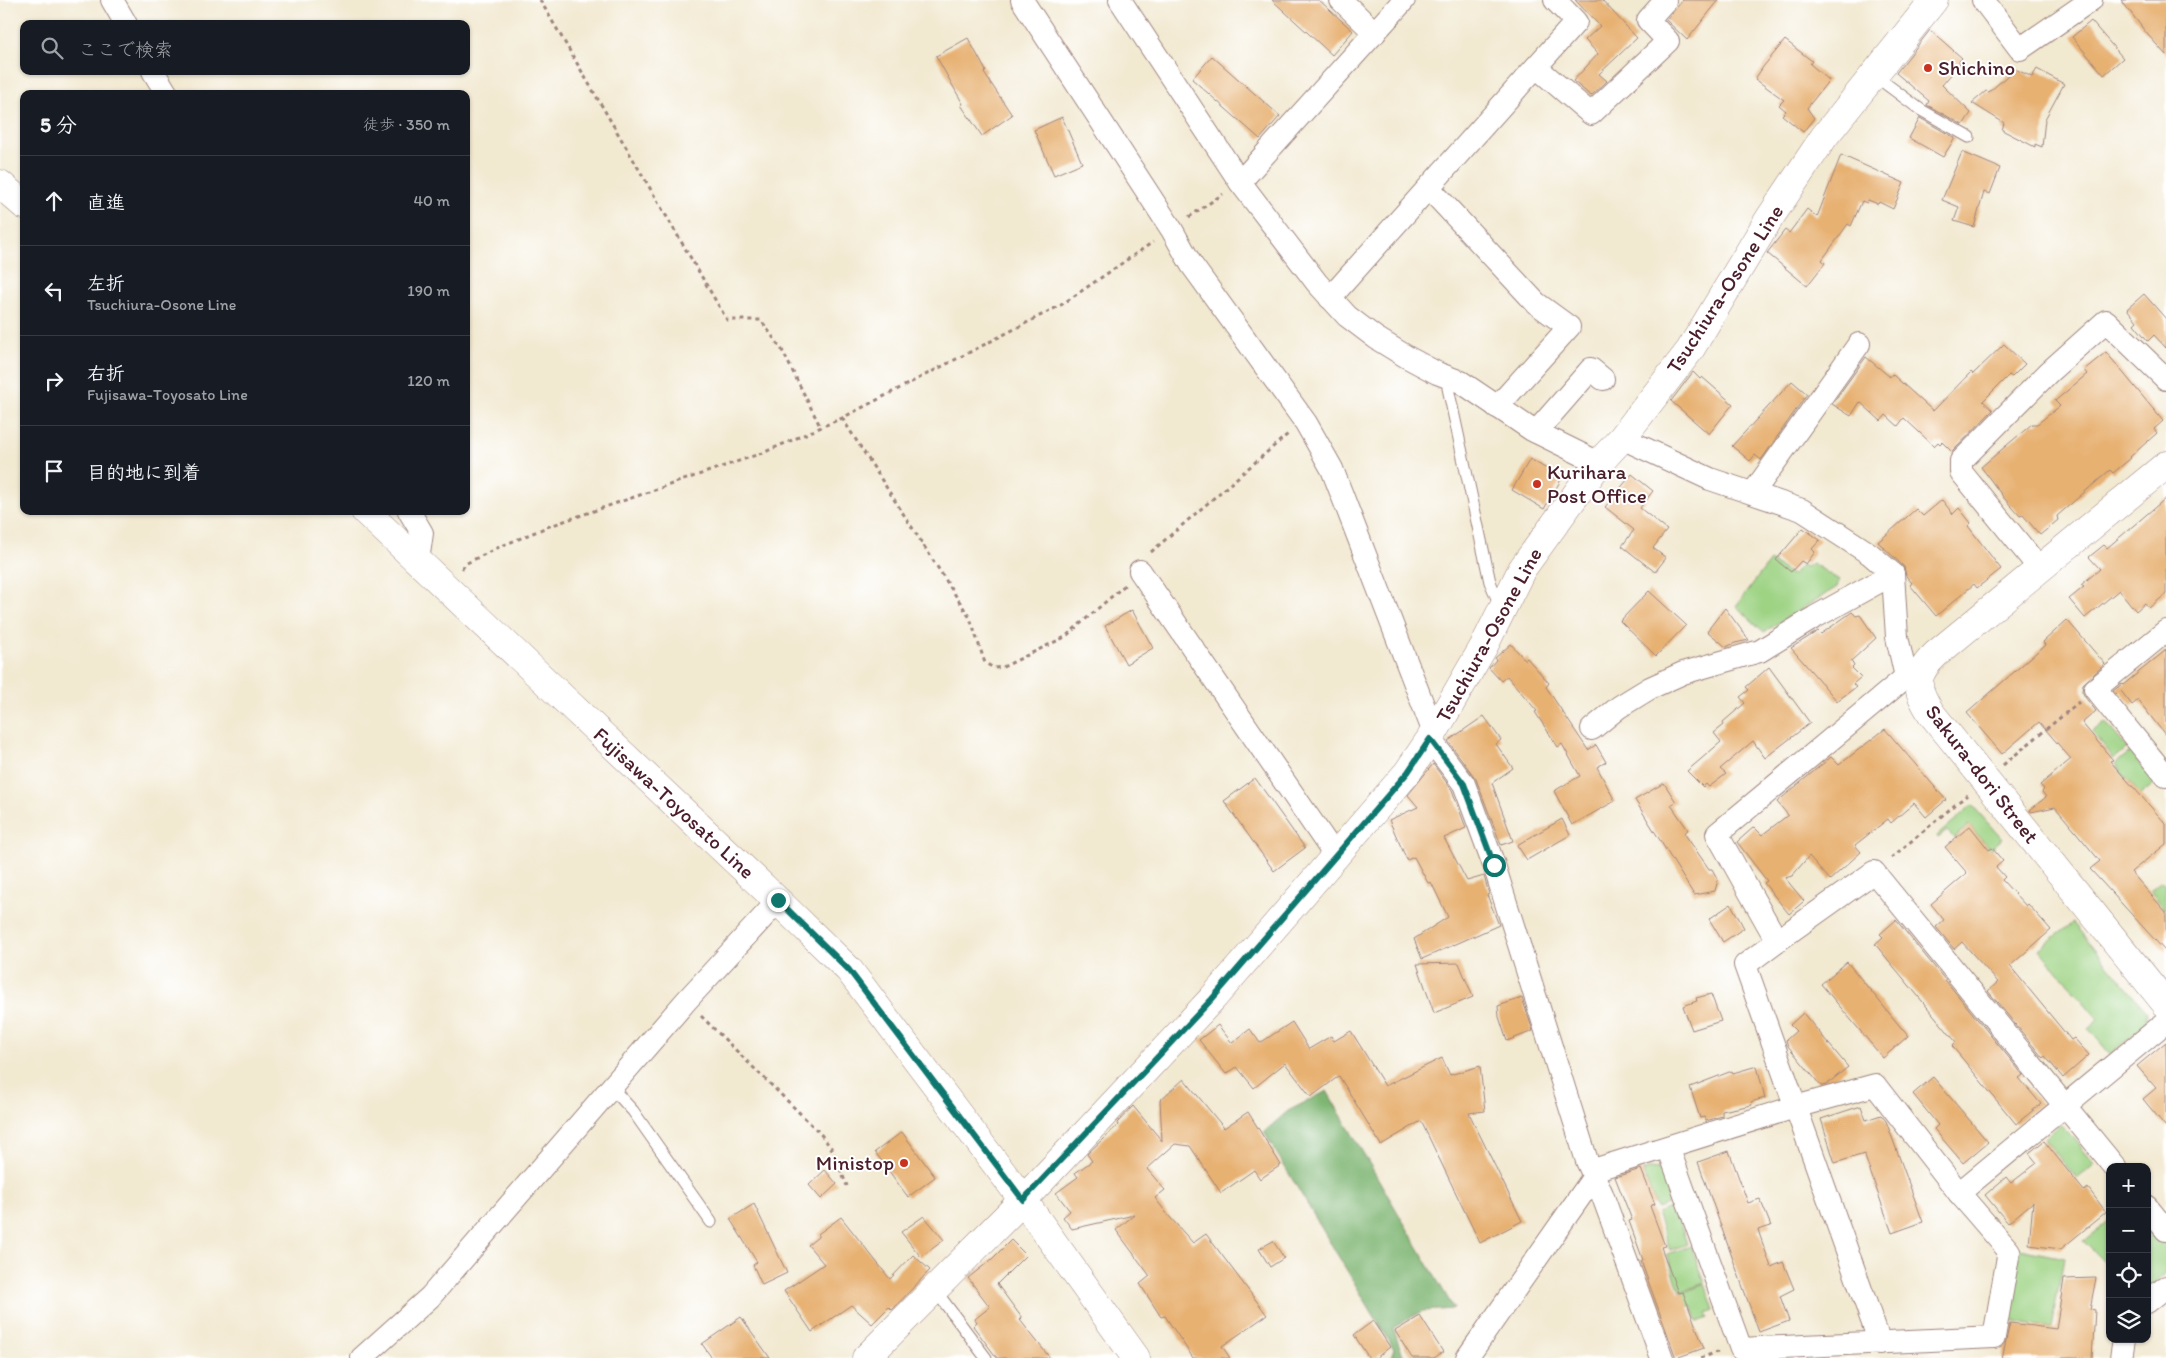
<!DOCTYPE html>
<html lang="ja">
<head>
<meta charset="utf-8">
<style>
	:root { --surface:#171b24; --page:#20242c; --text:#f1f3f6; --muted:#9ea1a6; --line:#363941 }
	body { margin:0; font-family:Itim,"Klee One",sans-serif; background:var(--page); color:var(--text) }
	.controls { position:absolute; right:15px; bottom:15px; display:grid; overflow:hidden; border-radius:10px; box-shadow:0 1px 4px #0004 }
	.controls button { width:45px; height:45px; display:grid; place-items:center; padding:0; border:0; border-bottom:1px solid var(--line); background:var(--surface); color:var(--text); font:25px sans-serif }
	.stop { position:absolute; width:15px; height:15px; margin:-11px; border:4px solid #0f766e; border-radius:50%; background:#fff }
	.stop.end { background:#0f766e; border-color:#fff; box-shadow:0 1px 5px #0008 }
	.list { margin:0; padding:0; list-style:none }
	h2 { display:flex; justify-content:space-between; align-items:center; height:65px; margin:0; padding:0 20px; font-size:21px }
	h2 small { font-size:16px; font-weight:400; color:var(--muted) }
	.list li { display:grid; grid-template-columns:32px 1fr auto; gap:15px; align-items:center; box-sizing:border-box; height:90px; padding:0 20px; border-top:1px solid var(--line) }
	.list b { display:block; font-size:19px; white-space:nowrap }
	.list p { margin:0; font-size:16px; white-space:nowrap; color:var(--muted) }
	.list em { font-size:16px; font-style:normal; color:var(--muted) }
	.icon { flex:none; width:28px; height:28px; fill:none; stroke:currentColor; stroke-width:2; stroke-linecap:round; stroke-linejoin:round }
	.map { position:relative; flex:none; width:2166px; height:1358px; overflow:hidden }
	.search { position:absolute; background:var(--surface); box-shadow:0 1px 4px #0004; left:20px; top:20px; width:450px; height:55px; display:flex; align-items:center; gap:12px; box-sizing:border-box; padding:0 18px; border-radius:10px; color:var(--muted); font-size:19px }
	.panel { position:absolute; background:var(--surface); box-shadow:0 1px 4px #0004; left:20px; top:90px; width:450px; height:425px; border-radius:10px }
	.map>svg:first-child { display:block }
	.green { fill:#9ed384; stroke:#747958 }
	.forest { fill:#7eb572; stroke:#646a4e }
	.building { fill:#e7b172 }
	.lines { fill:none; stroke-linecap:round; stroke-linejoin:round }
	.service-casing { stroke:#9e847e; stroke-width:13 }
	.minor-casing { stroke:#9e847e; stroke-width:24 }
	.tertiary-casing { stroke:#9e847e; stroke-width:29 }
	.secondary-casing { stroke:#9e847e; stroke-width:29 }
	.path { stroke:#9e847e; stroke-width:3; stroke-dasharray:4 4; stroke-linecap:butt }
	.service { stroke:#fff; stroke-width:11 }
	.minor { stroke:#fff; stroke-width:22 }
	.tertiary { stroke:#fff; stroke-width:28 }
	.secondary { stroke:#fff; stroke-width:28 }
	.route { stroke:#0f766e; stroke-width:6 }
	.poi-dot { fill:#c8321e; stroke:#fff; stroke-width:2 }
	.labels { text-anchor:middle; stroke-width:4; stroke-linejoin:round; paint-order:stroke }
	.poi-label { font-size:21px; fill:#4a1f2b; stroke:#fff; text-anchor:start }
	.street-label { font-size:21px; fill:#4a1f2b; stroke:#fff }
</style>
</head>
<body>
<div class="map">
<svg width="2166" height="1358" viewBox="0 0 2166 1358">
	<rect width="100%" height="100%" fill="#fff"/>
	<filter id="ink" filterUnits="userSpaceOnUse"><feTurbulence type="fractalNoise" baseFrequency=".02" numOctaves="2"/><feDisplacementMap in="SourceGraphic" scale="10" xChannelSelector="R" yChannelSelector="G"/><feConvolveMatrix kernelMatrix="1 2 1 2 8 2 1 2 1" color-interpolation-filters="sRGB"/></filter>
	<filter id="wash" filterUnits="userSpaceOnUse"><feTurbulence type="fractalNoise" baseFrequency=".0096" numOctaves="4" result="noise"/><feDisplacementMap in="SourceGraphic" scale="20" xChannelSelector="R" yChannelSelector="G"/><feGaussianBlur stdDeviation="1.12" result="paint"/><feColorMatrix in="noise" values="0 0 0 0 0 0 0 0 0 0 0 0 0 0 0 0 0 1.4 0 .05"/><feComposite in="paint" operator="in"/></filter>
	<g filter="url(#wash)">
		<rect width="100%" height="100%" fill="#f2e9d1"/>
		<g class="green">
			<path d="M1770 561 1792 575 1802 565 1806 567 1812 563 1839 580 1837 587 1764 632 1736 606Z"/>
			<path d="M2105 722 2127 748 2114 759 2092 732Z"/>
			<path d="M2130 752 2156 782 2138 797 2134 794 2137 791 2115 764Z"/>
			<path d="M1972 805 2002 839 1990 849 1969 825 1954 838 1947 831 1938 838 1937 836Z"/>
			<path d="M2161 881 2166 887V910L2150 891Z"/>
			<path d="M2073 923 2147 1012 2145 1025 2110 1054 2088 1028 2098 1019 2039 949Z"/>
			<path d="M2061 1124 2095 1164 2077 1179 2044 1139Z"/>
			<path d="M1651 1168 1659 1169 1672 1202 1657 1208 1643 1171Z"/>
			<path d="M1674 1206 1687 1244 1670 1250 1657 1213Z"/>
			<path d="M2110 1220V1268L2083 1241Z"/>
			<path d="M2147 1222 2166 1243V1273L2147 1289Z"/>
			<path d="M1691 1246 1705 1283 1680 1292 1667 1254Z"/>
			<path d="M2019 1249 2064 1258 2051 1328 2006 1319Z"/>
			<path d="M1705 1284 1714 1310 1706 1313 1708 1318 1698 1322 1692 1305 1687 1307 1679 1294Z"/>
		</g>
		<path class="forest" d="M1327 1091 1454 1309 1422 1311 1393 1328 1404 1358H1391L1394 1349 1264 1132 1288 1111Z"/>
		<g id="blocks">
			<g class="building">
				<path d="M1272 0H1319L1353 31 1332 55Z"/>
				<path d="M1575 0H1602L1637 38 1599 74 1607 81 1591 96 1573 81 1598 54 1585 40 1600 26Z"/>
				<path d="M1683 0H1719L1687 40 1666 20Z"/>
				<path d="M2121 0H2166V55L2148 35Z"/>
				<path d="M2091 21 2123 58 2104 75 2072 37Z"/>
				<path d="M1930 30 1962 58 1959 61 1960 64 1942 85 1971 113 1963 125 1927 105 1929 101 1896 73Z"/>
				<path d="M968 38 986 71 984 73 1012 115 982 136 961 105 963 104 936 56Z"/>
				<path d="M1785 40 1812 61 1810 64 1829 80 1807 108 1814 118 1803 132 1782 115 1786 111 1779 105 1784 100 1755 79 1763 67Z"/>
				<path d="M1212 56 1280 116 1260 139 1192 79Z"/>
				<path d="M2015 69 2032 77 2037 69 2064 84 2045 119 2042 147 2035 144V147L2002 130 2004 123 1972 103 1986 91 1989 92Z"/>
				<path d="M1062 117 1082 163 1054 175 1034 130Z"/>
				<path d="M1920 118 1955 138 1943 157 1909 138Z"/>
				<path d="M1962 152 2000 168 1990 194 1984 192 1974 227 1954 221 1959 207 1942 200Z"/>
				<path d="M1841 155 1904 183 1893 209 1879 202 1878 204 1868 200 1867 203 1862 201 1851 226 1848 224 1822 260 1825 263 1807 286 1767 253 1785 230 1789 233 1807 209 1817 217Z"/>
				<path d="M2144 294 2166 319V348L2154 335 2148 341 2134 324 2137 321 2127 309Z"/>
				<path d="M2004 344 2025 364 2012 377 2009 375 1983 401 1993 410 1952 452 1942 442 1940 444 1938 442 1934 446 1904 418 1898 426 1886 415 1881 421 1860 402 1851 416 1832 404 1866 357 1890 377 1892 374 1933 411 1971 372 1973 374Z"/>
				<path d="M2106 352 2163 421 2154 429 2157 433 2130 457 2131 458 2113 473 2110 470 2057 516 2058 520 2040 535 2023 515 2020 516 2004 498 1981 467 2032 424H2037L2060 406 2055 401 2087 374 2084 370Z"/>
				<path d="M1693 372 1700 379 1702 377 1733 404 1709 434 1671 401Z"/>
				<path d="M1792 381 1807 394 1761 460 1755 455 1750 461 1732 446Z"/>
				<path d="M1530 459 1562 478 1544 509 1512 490Z"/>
				<path d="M1632 474 1653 491 1640 508 1667 530 1653 548 1666 558 1655 572 1622 546 1634 530 1605 507Z"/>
				<path d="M2166 498V594L2149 608 2145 603 2136 611 2119 590 2085 618 2069 599 2084 587 2081 585 2100 569 2089 557 2104 545 2107 548Z"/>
				<path d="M1942 500 1953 514 1959 508 1971 523 1968 526 2001 569 1977 588 1974 584 1936 616 1910 585 1912 583 1906 576 1904 567 1878 542 1916 509 1923 516Z"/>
				<path d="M1803 528 1820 540 1812 549 1815 552 1806 564 1801 561 1791 572 1776 560Z"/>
				<path d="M1649 591 1686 625 1656 656 1620 621Z"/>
				<path d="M1725 608 1749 640 1735 643 1726 647 1707 631Z"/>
				<path d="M1132 610 1153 648 1126 664 1105 626Z"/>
				<path d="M1852 612 1856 616 1860 615 1876 638 1851 661 1854 666 1852 668 1861 677 1853 684 1856 687 1837 701 1791 648 1818 631 1821 634Z"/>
				<path d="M2067 620 2105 664 2083 684 2082 691 2085 697 2096 711 2082 723 2113 760 2110 761 2166 824V844L2131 872 2166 912V952L2090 869 2100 861 2055 807 2031 812 2030 810 2046 797 2042 792 2044 789 2040 785 2071 759 2039 722 2002 754 1967 713 2045 645 2043 642Z"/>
				<path d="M1511 644 1525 660 1527 658 1549 683 1546 687 1588 750 1596 745 1606 762 1597 767 1615 801 1572 825 1554 791 1580 776 1562 744 1558 747 1535 712 1537 711 1507 676 1501 681 1489 668 1496 660 1495 658Z"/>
				<path d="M2166 650V736L2138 700 2132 705 2121 691 2117 695 2113 691 2122 684 2123 685Z"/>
				<path d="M1769 667 1810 723 1765 758 1753 741 1720 769 1726 774 1709 787 1706 784 1703 787 1687 771 1721 742 1714 733 1724 725 1723 722 1745 703 1740 697 1749 690 1746 687Z"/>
				<path d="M1484 716 1501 740 1496 744 1513 768 1492 783 1513 841 1501 845 1476 779 1448 741Z"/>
				<path d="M1885 729 1946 800 1926 817 1914 803 1891 823 1888 819 1855 845 1861 852 1830 880 1809 856 1792 876 1785 878 1804 901 1789 914 1764 883 1767 881 1737 842 1754 827 1762 835 1788 815 1777 802 1831 757 1839 765Z"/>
				<path d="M1433 764 1452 790 1466 828 1444 838 1467 881 1484 876 1489 894 1487 895 1499 925 1422 959 1414 939 1448 917 1431 882 1428 883 1414 857 1407 860 1389 820 1418 807 1408 795Z"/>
				<path d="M1255 778 1305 848 1274 871 1224 801Z"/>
				<path d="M1664 783 1676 802 1671 805 1688 830 1684 833 1709 869H1712L1718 880 1715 891 1694 895 1635 800Z"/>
				<path d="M1562 819 1570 835 1527 860 1517 845Z"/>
				<path d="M1970 826 1989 850 1992 848 2003 861 1996 867 2005 877 2002 880 2026 906 2028 904 2051 930 2010 966 2071 1040 2074 1038 2089 1055 2063 1078 2045 1056 2043 1058 1988 991 1998 982 1962 942 1954 949 1936 927 1944 920 1931 904 1967 873 1945 847Z"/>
				<path d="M1731 904 1744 928 1723 942 1709 919Z"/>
				<path d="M1896 920 2023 1075 2019 1078 2041 1104 2016 1124 1952 1046 1956 1042 1875 944 1883 937 1880 934Z"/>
				<path d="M1847 962 1908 1036 1883 1058 1821 984Z"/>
				<path d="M1459 963 1473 997 1434 1013 1417 964Z"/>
				<path d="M1711 994 1721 1021 1692 1030 1683 1006 1697 1001 1696 998Z"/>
				<path d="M1522 998 1533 1031 1507 1041 1499 1017 1498 1006Z"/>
				<path d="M1803 1013 1848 1067 1826 1085 1821 1086 1788 1046 1786 1040 1796 1031 1790 1025Z"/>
				<path d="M1292 1022 1309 1049 1331 1036 1334 1041 1351 1031 1385 1086 1442 1058 1450 1075 1480 1066 1485 1111 1469 1113 1522 1221 1480 1243 1421 1121 1381 1145 1339 1076 1311 1097 1285 1063 1254 1088 1237 1067 1226 1074 1199 1040 1218 1025 1232 1043 1250 1029 1260 1043Z"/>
				<path d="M2166 1042V1127L2143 1099 2156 1088 2137 1066Z"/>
				<path d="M1757 1066 1765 1098 1751 1102 1752 1105 1722 1111V1116L1706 1121 1704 1117 1700 1118 1690 1087 1732 1071 1733 1073Z"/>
				<path d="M1933 1077 1988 1142 1963 1163 1934 1129 1938 1125 1913 1094Z"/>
				<path d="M1184 1079 1224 1128 1248 1112 1281 1165 1260 1179 1254 1170 1221 1193 1190 1146 1175 1144 1147 1169 1165 1190 1155 1198 1168 1215 1193 1243 1206 1234 1267 1315 1222 1346 1230 1358H1193L1165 1316 1161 1317 1140 1284 1150 1276 1116 1230 1134 1215 1072 1229 1063 1217 1070 1211 1056 1193 1078 1177 1075 1173 1092 1161 1087 1154 1118 1125 1117 1123 1133 1106 1162 1141 1160 1100Z"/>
				<path d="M1861 1106 1866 1120 1881 1115 1886 1121 1923 1222 1892 1233 1864 1154 1835 1163 1821 1119Z"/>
				<path d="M902 1132 935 1177 908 1197 875 1152Z"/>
				<path d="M2044 1141 2084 1191 2088 1188 2106 1212 2061 1249 2029 1245 2033 1202 2008 1223 1985 1195 2006 1177 2011 1183 2037 1163 2029 1153Z"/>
				<path d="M1729 1151 1748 1203 1760 1199 1771 1226 1758 1230 1771 1267 1783 1262 1794 1289 1780 1296 1789 1321 1759 1332 1698 1162Z"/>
				<path d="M1641 1169 1655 1204 1650 1206 1665 1246 1661 1247 1678 1293 1683 1292 1704 1348 1676 1358 1641 1261 1643 1260 1629 1221 1632 1220 1615 1177Z"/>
				<path d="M825 1170 837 1184 821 1199 809 1185Z"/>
				<path d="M754 1204 787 1273 762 1285 753 1265 757 1262 730 1219Z"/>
				<path d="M924 1216 944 1240 921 1257 901 1232Z"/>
				<path d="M841 1217 890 1279 913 1255 930 1270 892 1310 889 1307 872 1324 851 1305 812 1332 784 1291 824 1264 808 1245 818 1237V1234Z"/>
				<path d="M1011 1240 1026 1255 997 1284 1022 1318 1020 1320 1050 1358H997L973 1326 977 1322 975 1319 990 1307 968 1278 992 1259Z"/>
				<path d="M1273 1241 1284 1258 1270 1267 1259 1249Z"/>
				<path d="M2096 1278 2090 1309 2095 1310 2092 1358H2002L2010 1323 2056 1329 2064 1279Z"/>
				<path d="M1420 1316 1443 1352 1434 1358H1412L1395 1331Z"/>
				<path d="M741 1317 770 1358H712L702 1344Z"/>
				<path d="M1373 1321 1390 1347 1376 1358H1369L1354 1335Z"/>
			</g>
		</g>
	</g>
	<g filter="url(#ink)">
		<use href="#blocks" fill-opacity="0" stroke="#9e847e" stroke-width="1"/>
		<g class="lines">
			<g class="service-casing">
				<g id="service">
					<path d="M1874 75 1921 110 1969 137"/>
					<path d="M1450 378 1448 388 1490 582 1500 605"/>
					<path d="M611 1087 633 1111 711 1222"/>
					<path d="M935 1290 986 1358"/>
				</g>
			</g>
			<g class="minor-casing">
				<g id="minor">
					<path d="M112 0 126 24"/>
					<path d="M1022 0 1172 230 1191 264 1306 423 1332 469 1434 733"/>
					<path d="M1120 0 1240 182 1317 283 1347 316 1376 338 1407 357 1437 373 1461 382 1532 430 1599 463"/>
					<path d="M1341 0 1375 33"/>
					<path d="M1983 0 2020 49 2091 0"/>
					<path d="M1536 67 1591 114 1668 41 1648 20 1665 1"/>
					<path d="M153 71 167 94"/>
					<path d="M1240 182 1404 0"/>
					<path d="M1429 188 1536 303 1569 327 1497 407"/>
					<path d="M1330 298 1576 22 1555 0"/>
					<path d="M1536 432 1591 369 1603 379"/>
					<path d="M1622 438 1710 479 1802 510 1870 554 1893 574 1897 637 1906 677"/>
					<path d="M1753 493 1859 344"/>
					<path d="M409 511 422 533 418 561"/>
					<path d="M2040 569 1961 472V461L2049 372 2106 321 2166 379"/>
					<path d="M1140 571 1336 857"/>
					<path d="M2166 631 2095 689 2166 776"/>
					<path d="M1592 729 1619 707 1650 688 1683 673 1760 651 1815 617 1893 574"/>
					<path d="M1430 739 1464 784 1494 865 1587 1161 1602 1194 1662 1358"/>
					<path d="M1777 941 1874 872 2115 1167"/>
					<path d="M1959 1193 2166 1022"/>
					<path d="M2147 1207 2166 1230"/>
					<path d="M2147 1302 2166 1287"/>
					<path d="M1880 1343 1745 965 1777 941 1717 834 1906 677 1919 678"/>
					<path d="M362 1358 430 1297 686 1001 778 901"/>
					<path d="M1467 1358 1600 1168 1795 1107 1875 1085 1959 1193 2009 1251 1994 1337 1741 1349 1668 1147"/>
					<path d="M2121 1358 2124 1339"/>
				</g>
			</g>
			<g class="tertiary-casing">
				<path id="tertiary" d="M2166 465 1936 654C1913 676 1915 687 1931 713L2166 1004"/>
			</g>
			<g class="secondary-casing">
				<g id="secondary">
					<path d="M0 184 24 205"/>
					<path d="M365 511 778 901 849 970 1023 1200 1136 1358"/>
					<path d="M866 1358 1023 1200 1212 999 1407 773 1430 739 1484 646 1522 569 1599 463 1622 438 1690 350 1769 219 1824 137 1934 0"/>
				</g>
			</g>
			<g class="path">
				<path d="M540 0 727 320H761L782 350 821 428"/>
				<path d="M1189 217 1223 194"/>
				<path d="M842 418 970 618 985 663 994 668 1003 667 1065 637 1125 585"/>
				<path d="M1151 552 1288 434"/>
				<path d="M462 569 465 564 497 548 547 527 765 452 842 418 1061 305 1153 242"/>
				<path d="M2003 765 2079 702"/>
				<path d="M1891 858 1967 795"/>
				<path d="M701 1016 819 1132 832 1149 847 1186"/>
				<path d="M1700 1358 1718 1352"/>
			</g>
			<use href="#service" class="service"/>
			<use href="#minor" class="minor"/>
			<use href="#tertiary" class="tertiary"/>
			<use href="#secondary" class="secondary"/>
		</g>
	</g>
	<g class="lines" filter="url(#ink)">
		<path class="route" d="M778 900 849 970 1023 1200 1212 999 1408 772 1430 739 1464 784 1494 865"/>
	</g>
	<g class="poi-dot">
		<circle cx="1928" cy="68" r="5"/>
		<circle cx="1537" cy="484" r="5"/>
		<circle cx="904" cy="1163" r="5"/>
	</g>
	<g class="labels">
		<g class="poi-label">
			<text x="1938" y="75">Shichino</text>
			<text x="1547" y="479">Kurihara<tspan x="1547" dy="24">Post Office</tspan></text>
			<text x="894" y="1170" text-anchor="end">Ministop</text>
		</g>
		<g class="street-label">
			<text transform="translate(1725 289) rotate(-57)" y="7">Tsuchiura-Osone Line</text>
			<text transform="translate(1489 635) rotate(-61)" y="7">Tsuchiura-Osone Line</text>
			<text transform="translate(1982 774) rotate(52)" y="7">Sakura-dori Street</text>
			<text transform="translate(674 803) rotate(43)" y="7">Fujisawa-Toyosato Line</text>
		</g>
	</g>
</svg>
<div class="controls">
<button>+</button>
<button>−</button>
<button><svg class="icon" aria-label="locate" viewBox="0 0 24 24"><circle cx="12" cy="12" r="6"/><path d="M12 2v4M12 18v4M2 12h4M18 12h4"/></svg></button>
<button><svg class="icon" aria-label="layers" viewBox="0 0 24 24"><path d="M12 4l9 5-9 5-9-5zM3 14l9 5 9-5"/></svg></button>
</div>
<div class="stop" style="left:1494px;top:865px"></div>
<div class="stop end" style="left:778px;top:900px"></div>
<div class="search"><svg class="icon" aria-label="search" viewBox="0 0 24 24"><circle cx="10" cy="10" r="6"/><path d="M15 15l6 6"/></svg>ここで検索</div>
<section class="panel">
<h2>5 分<small>徒歩 · 350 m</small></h2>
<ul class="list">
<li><svg class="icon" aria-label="ahead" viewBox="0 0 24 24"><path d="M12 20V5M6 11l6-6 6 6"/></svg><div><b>直進</b></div><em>40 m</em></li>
<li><svg class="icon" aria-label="left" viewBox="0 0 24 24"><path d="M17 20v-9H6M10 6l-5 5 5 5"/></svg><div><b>左折</b><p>Tsuchiura-Osone Line</p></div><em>190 m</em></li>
<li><svg class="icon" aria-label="right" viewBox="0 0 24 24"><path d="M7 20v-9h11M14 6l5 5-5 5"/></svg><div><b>右折</b><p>Fujisawa-Toyosato Line</p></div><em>120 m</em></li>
<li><svg class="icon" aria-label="arrive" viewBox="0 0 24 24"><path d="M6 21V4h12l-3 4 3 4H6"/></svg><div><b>目的地に到着</b></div></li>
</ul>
</section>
</div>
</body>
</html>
